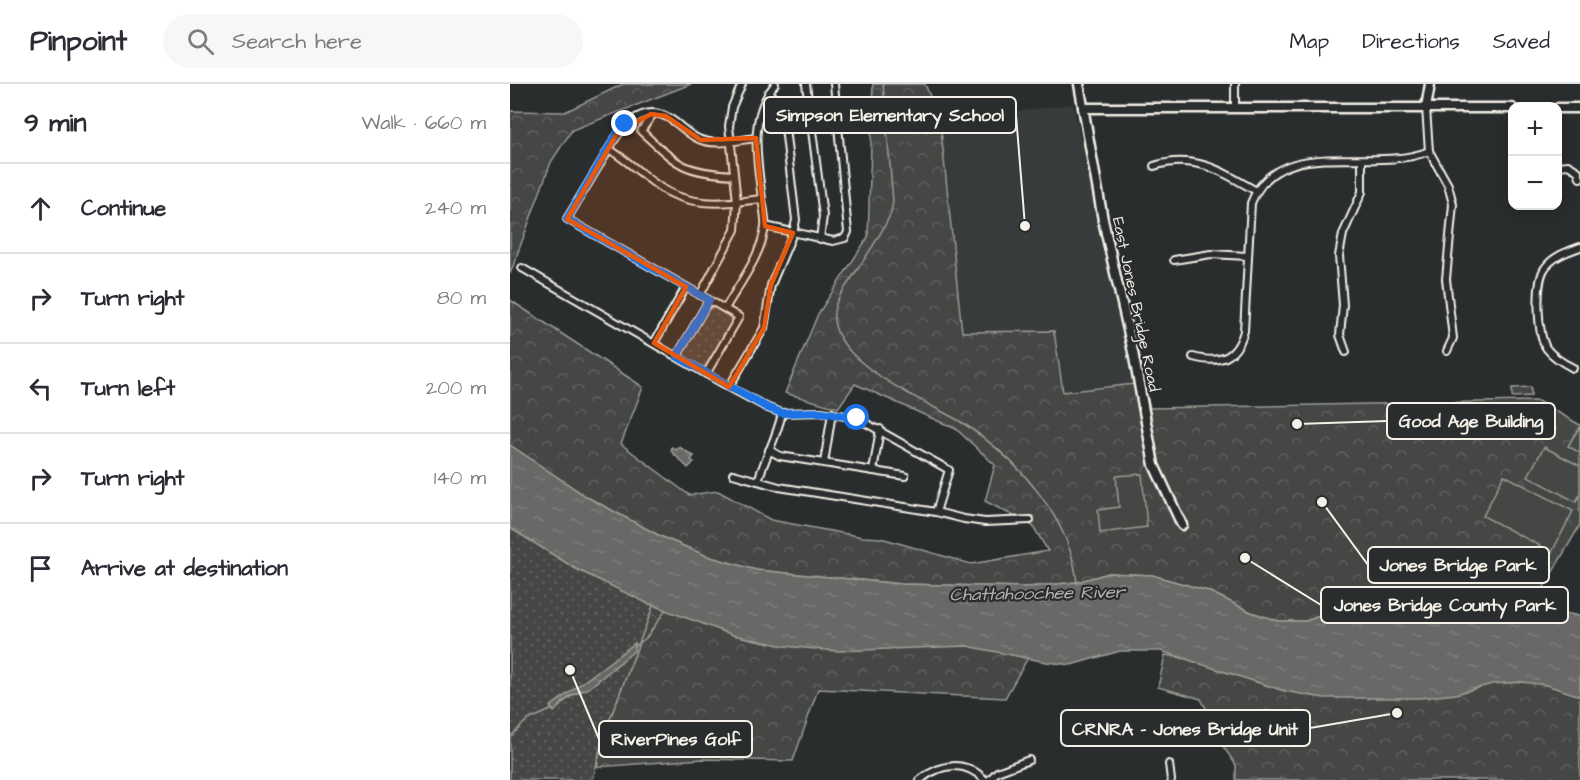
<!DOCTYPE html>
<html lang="en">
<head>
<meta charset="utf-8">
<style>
	:root { --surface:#fff; --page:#f7f7f7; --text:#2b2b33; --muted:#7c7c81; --line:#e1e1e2 }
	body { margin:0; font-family:"Architects Daughter",sans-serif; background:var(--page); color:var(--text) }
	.controls { position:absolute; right:18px; top:18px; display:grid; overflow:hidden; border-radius:12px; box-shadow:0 3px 15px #0003 }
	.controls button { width:54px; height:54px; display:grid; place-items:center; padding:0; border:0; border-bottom:2px solid var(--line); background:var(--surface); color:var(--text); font:30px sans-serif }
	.stop { position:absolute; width:18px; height:18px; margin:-14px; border:4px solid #1a73e8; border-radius:50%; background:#fff }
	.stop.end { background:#1a73e8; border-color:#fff; box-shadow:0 2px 6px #0008 }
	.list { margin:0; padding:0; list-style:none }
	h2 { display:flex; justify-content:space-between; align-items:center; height:78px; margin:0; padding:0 24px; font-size:26px }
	h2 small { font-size:20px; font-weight:400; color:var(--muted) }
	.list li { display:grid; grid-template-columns:39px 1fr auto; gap:18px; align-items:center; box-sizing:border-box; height:90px; padding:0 24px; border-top:2px solid var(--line) }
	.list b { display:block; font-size:22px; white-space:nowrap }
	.list em { font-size:20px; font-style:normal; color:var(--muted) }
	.icon { flex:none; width:33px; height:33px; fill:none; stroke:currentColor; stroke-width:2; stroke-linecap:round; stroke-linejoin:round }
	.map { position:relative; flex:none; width:1070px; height:696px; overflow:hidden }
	header { display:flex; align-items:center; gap:36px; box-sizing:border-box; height:84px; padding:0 30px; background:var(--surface); border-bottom:2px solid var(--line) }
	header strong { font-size:28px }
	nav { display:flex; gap:33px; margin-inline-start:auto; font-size:21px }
	.search { width:420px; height:54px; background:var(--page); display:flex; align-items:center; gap:15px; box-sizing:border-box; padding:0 21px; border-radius:33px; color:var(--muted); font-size:22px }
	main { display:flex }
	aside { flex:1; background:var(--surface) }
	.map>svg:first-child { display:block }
	.built { fill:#373a3a }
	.grass { fill:url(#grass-dots); stroke:#9c9c96; stroke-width:1.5 }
	.forest { fill:url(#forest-crowns); stroke:#9c9c96; stroke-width:1.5 }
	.pitch { fill:#444645; stroke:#9c9c96; stroke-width:1.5 }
	.water { fill:url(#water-ripples); stroke:#9f9f9a; stroke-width:1.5 }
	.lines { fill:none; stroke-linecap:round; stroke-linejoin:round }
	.stream { stroke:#9f9f9a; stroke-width:1.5 }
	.street-casing { stroke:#f4f1e8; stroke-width:10 }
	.secondary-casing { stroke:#f4f1e8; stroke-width:13 }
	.street { stroke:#2a2d2e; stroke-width:6 }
	.secondary { stroke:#2a2d2e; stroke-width:8 }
	.route { stroke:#1a73e8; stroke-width:8 }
	.marked { fill:#e8590c; fill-opacity:0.2; stroke:#e8590c; stroke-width:4.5; stroke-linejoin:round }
	.labels { text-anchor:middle; stroke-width:4.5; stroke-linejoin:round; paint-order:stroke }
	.street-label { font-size:16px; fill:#f4f1e8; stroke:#2a2d2e }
	.water-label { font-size:18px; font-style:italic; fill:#b5b3ae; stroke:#2a2d2e }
	.leader { fill:none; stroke:#f4f1e8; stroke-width:2 }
	.callout-dot { fill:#f4f1e8; stroke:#2a2d2e; stroke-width:2 }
	.callout { fill:#2a2d2e; stroke:#f4f1e8; stroke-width:2 }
	.callout-label { font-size:18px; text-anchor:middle; font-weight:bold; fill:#f4f1e8 }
</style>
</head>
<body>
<header>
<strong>Pinpoint</strong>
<div class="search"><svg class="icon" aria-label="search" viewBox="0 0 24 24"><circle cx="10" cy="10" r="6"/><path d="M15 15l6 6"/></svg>Search here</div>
<nav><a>Map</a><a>Directions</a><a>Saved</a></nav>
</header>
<main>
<aside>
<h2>9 min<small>Walk · 660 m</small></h2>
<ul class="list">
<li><svg class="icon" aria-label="ahead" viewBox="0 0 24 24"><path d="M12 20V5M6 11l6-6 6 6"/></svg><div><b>Continue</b></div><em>240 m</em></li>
<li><svg class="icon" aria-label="right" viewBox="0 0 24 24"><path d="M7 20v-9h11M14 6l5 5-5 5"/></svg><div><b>Turn right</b></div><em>80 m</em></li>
<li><svg class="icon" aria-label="left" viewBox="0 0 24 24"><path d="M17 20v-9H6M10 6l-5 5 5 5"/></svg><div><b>Turn left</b></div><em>200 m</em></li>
<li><svg class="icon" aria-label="right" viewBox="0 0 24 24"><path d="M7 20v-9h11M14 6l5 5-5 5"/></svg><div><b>Turn right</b></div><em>140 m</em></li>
<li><svg class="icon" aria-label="arrive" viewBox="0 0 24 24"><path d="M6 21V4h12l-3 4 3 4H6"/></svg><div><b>Arrive at destination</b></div></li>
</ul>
</aside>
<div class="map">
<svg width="1070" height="696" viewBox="0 0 1070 696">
	<defs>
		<pattern id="grass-dots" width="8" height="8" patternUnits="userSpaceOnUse" patternTransform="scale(1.5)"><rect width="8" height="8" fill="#444645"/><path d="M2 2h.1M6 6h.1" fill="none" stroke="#606160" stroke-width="1.8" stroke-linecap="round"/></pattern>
		<pattern id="forest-crowns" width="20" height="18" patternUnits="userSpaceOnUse" patternTransform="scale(1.5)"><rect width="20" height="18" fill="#444645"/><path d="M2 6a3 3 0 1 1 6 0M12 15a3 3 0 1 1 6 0" fill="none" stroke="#606160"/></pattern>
		<pattern id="water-ripples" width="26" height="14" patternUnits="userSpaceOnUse" patternTransform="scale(1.5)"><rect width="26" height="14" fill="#676866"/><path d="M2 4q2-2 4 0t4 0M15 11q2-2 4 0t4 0" fill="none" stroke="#7d7e7c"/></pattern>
	</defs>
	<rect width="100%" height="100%" fill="#2a2d2e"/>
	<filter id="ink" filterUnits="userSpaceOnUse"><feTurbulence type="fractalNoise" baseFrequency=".0167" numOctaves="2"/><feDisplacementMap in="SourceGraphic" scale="12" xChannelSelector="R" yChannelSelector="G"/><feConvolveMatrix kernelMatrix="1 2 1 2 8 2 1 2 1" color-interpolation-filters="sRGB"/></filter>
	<g filter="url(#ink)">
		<path class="built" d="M563 20 624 300 553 308 544 247 452 248 430 37Z"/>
		<g class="grass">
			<path d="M204 223 219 232 222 240 198 282 191 283 175 274 173 267 198 224Z"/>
			<path d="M0 438 146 515 92 656 83 696H0Z"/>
		</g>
		<g class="forest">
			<path d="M113 0H181L62 46 41 78 0 190V27L55 28Z"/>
			<path d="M363 0H415L430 37 452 248 544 247 553 308 633 299 640 324 1028 317 1070 341V441L1023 522 953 509 898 507 830 524 796 537H768L741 528 698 507 642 491 599 489 567 498 518 503 392 500 246 486 197 472 150 452 77 413 0 361V216L130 301 133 303 111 360 179 411 208 407 261 436 353 453 371 454 461 480 538 467 523 442 475 417 485 381 446 345 345 300 328 324 275 309 308 230 358 153Z"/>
			<path d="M146 515 531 551 495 614 308 605 283 677 192 675 87 683 92 656Z"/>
			<path d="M655 571 717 581 979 596 1027 595 1070 607V696H726V681L704 649V640L691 615 648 603Z"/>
		</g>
		<g class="pitch">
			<path d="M1021 303V312L1002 313V304Z"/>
			<path d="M1070 342V369L1058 362Z"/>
			<path d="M1034 363 1070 382V410L1066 418 1018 392Z"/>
			<path d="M632 390 637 443 590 449 588 426 609 423 606 392Z"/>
			<path d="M994 391 1063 427 1042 468 973 432Z"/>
		</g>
		<g class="water">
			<path d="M0 361 77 413 150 452 197 472 246 486 392 500 518 503 567 498 599 489 642 491 698 507 741 528 768 537H796L867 512 898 507H926L954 509 1070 532V612L1036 601 1012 598 982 600 946 610 910 614H814L774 607 651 567H610L561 581 536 578 457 562 327 567 274 562 223 551 139 520 66 485 0 444Z"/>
			<path d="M162 363 166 366 169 363 184 372 181 376 184 378 178 384 161 367Z"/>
			<path d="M125 559 124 567 79 604 60 612 44 628 40 623Z"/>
		</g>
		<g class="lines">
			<g class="stream">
				<path d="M373 0 383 117 381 129C371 152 355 174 341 195 336 203 327 213 325 223 311 277 422 319 456 341 508 376 562 436 567 500"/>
				<path d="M125 562 136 554 155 527"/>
				<path d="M52 619 68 608"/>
				<path d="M0 653 16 637 43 625"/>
			</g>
			<g class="street-casing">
				<g id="street">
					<path d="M296 0 313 132 310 155"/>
					<path d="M725 23V0"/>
					<path d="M916 24 919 67 938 101 943 120 936 195 943 254 937 267"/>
					<path d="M143 30 131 47C168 81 172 88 224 91"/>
					<path d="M246 54C228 56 208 62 191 56 177 51 169 39 157 33 131 19 109 46 99 65 115 75 128 87 144 99 176 124 213 120 252 115"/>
					<path d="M99 65 57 135 229 233 196 290"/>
					<path d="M644 82C684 69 712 87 746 107"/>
					<path d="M1048 82 1058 81 1068 87 1070 94"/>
					<path d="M255 142 323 157 335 154 338 148 324 0"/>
					<path d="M664 176 701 170 737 172"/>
					<path d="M12 184 219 303 254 244 261 201 283 149 286 136 272 19 258 9"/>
					<path d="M190 211 225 146 227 118 219 42 222 23 232 0"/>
					<path d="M215 225C229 200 252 171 255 142 256 134 253 123 252 115 247 74 238 34 265 0"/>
					<path d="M144 259 176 203"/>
					<path d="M836 268 830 251 833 221 829 172 833 150 852 108V76"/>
					<path d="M167 272 199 216"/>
					<path d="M683 273C710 280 726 275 734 247L741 119C769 48 862 91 919 67"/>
					<path d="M1063 284C1053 279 1044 274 1037 265 1027 252 1025 198 1035 184 1043 172 1057 168 1070 163"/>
					<path d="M219 303 258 324 272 329 311 328 347 334 439 386 426 428"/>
					<path d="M259 366 270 372 395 392"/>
					<path d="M314 379 322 329"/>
					<path d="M363 387 370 345"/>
					<path d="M223 390 269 403 426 428 454 435 475 438 520 436"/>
					<path d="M248 397C255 373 267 353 272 329"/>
					<path d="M659 680 661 696"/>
					<path d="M410 696C431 679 455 676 475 696"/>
					<path d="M479 696 487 688 519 676"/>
				</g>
			</g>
			<g class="secondary-casing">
				<g id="secondary">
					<path d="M569 0 593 136 623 268 644 381 672 441"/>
					<path d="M573 24H1002"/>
					<path d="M916 24 920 0"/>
					<path d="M1048 24H1070"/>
				</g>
			</g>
			<use href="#street" class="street"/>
			<use href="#secondary" class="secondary"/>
		</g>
	</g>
	<g class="lines" filter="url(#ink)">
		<path class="route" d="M115 40 108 48 57 135 199 216 167 272 258 324 272 329 311 328 347 334"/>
	</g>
	<path class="marked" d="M141 30 156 32 191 56 246 54 255 142 283 149 261 201 254 244 219 303 144 259 176 203 57 135 108 48Z"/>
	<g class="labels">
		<g class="street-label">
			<text transform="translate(627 220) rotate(78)" y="6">East Jones Bridge Road</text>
		</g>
		<g class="water-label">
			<text transform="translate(527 509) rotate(-1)" y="6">Chattahoochee River</text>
		</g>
	</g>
	<path class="leader" d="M515 142L506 31M787 340L877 337M812 418L858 481M735 474L811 521M887 629L800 644M60 586L89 655"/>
	<g class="callout-dot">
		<circle cx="515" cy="142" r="6"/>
		<circle cx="787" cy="340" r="6"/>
		<circle cx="812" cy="418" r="6"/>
		<circle cx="735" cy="474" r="6"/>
		<circle cx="887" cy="629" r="6"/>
		<circle cx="60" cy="586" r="6"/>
	</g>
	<g class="callout">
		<rect x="254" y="13" width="252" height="36" rx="6"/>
		<rect x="877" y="319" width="168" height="36" rx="6"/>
		<rect x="858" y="463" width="181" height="36" rx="6"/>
		<rect x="811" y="503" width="247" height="36" rx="6"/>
		<rect x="551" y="626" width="249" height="36" rx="6"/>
		<rect x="89" y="637" width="153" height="36" rx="6"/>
	</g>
	<g class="callout-label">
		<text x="380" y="37">Simpson Elementary School</text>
		<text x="961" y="343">Good Age Building</text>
		<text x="948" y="487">Jones Bridge Park</text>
		<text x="935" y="527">Jones Bridge County Park</text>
		<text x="675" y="651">CRNRA - Jones Bridge Unit</text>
		<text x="166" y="661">RiverPines Golf</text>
	</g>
</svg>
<div class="controls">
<button>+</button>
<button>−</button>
</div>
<div class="stop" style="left:347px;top:334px"></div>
<div class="stop end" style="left:115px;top:40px"></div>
</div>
</main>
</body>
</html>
